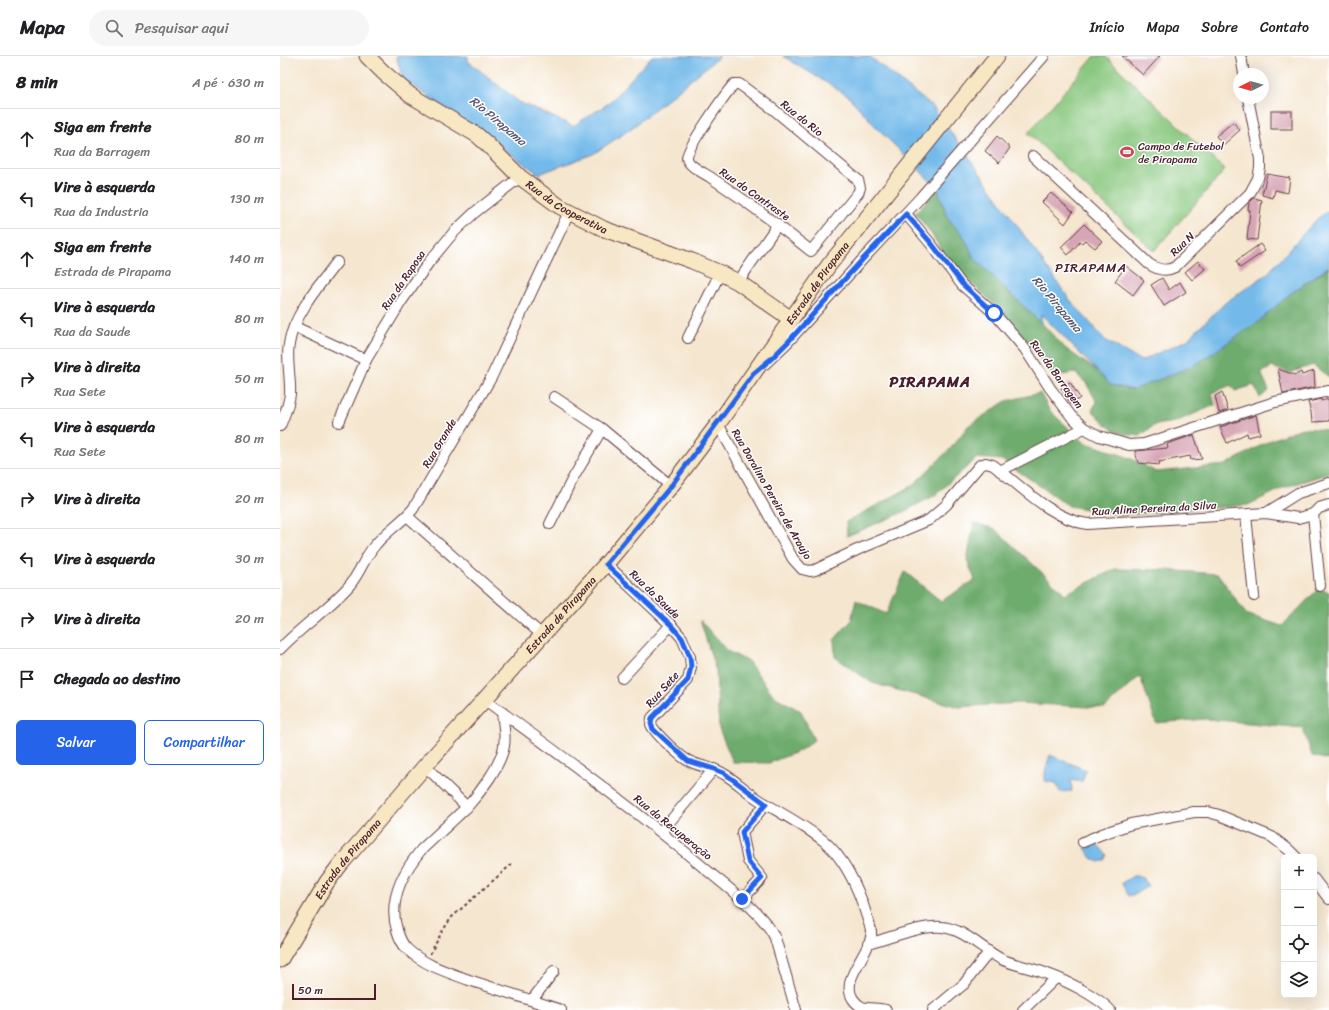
<!DOCTYPE html>
<html lang="pt">
<head>
<meta charset="utf-8">
<style>
	:root { --surface:#fff; --page:#f6f6f6; --text:#202124; --muted:#757577; --line:#e0e0e0; --accent:#2563eb }
	body { margin:0; font-family:Sriracha,sans-serif; background:var(--page); color:var(--text) }
	.controls { position:absolute; right:12px; bottom:12px; display:grid; overflow:hidden; border-radius:6px; box-shadow:0 4px 16px #0002 }
	.controls button { width:36px; height:36px; display:grid; place-items:center; padding:0; border:0; border-bottom:1px solid var(--line); background:var(--surface); color:var(--text); font:20px sans-serif }
	.compass { position:absolute; left:953px; top:12px; width:36px; height:36px; border-radius:50%; background:var(--surface); box-shadow:0 4px 16px #0002; rotate:264deg }
	.scale { position:absolute; left:12px; bottom:10px; width:84px; box-sizing:border-box; padding-left:4px; border:2px solid #4a1f2b; border-top:0; font-size:11px; line-height:14px; white-space:nowrap; color:#4a1f2b; -webkit-text-stroke:3px #fff; paint-order:stroke }
	.stop { position:absolute; width:12px; height:12px; margin:-9px; border:3px solid #2563eb; border-radius:50%; background:#fff }
	.stop.end { background:#2563eb; border-color:#fff; box-shadow:0 1px 4px #0008 }
	.list { margin:0; padding:0; list-style:none }
	h2 { display:flex; justify-content:space-between; align-items:center; height:52px; margin:0; padding:0 16px; font-size:17px }
	h2 small { font-size:13px; font-weight:400; color:var(--muted) }
	.list li { display:grid; grid-template-columns:26px 1fr auto; gap:12px; align-items:center; box-sizing:border-box; height:60px; padding:0 16px; border-top:1px solid var(--line) }
	.list b { display:block; font-size:15px; white-space:nowrap }
	.list p { margin:0; font-size:13px; white-space:nowrap; color:var(--muted) }
	.list em { font-size:13px; font-style:normal; color:var(--muted) }
	.actions { display:flex; gap:8px; padding:12px 16px }
	.actions a { flex:1; padding:9px 0; border:1px solid var(--accent); border-radius:6px; text-align:center; font-size:14px; color:var(--accent) }
	.actions .main { background:var(--accent); color:#fff }
	.icon { flex:none; width:22px; height:22px; fill:none; stroke:currentColor; stroke-width:2; stroke-linecap:round; stroke-linejoin:round }
	.map { position:relative; flex:none; width:1049px; height:954px; overflow:hidden }
	header { display:flex; align-items:center; gap:24px; box-sizing:border-box; height:56px; padding:0 20px; background:var(--surface); border-bottom:1px solid var(--line) }
	header strong { font-size:19px }
	nav { display:flex; gap:22px; margin-inline-start:auto; font-size:14px }
	.search { width:280px; height:36px; background:var(--page); display:flex; align-items:center; gap:10px; box-sizing:border-box; padding:0 14px; border-radius:22px; color:var(--muted); font-size:15px }
	main { display:flex }
	aside { flex:1; background:var(--surface) }
	.map>svg:first-child { display:block }
	.green { fill:#88c77e; stroke:#697354 }
	.forest { fill:#6eac6d; stroke:#5c664c }
	.water { fill:#73baea; stroke:#5e6c8a }
	.building { fill:#d7a6b6 }
	.lines { fill:none; stroke-linecap:round; stroke-linejoin:round }
	.street-casing { stroke:#643d44; stroke-width:12 }
	.secondary-casing { stroke:#643d44; stroke-width:17 }
	.path { stroke:#643d44; stroke-width:2; stroke-dasharray:3 3; stroke-linecap:butt }
	.street { stroke:#fff; stroke-width:10 }
	.secondary { stroke:#f8e7c3; stroke-width:15 }
	.route { stroke:#2563eb; stroke-width:5 }
	.labels { text-anchor:middle; stroke-width:3; stroke-linejoin:round; paint-order:stroke }
	.street-label { font-size:11px; fill:#4a1f2b; stroke:#fff }
	.poi-label { font-size:11px; fill:#4a1f2b; stroke:#fff; text-anchor:start }
	.water-label { font-size:12px; font-style:italic; fill:#58556e; stroke:#fff }
	.quarter-label { font-size:13px; letter-spacing:1px; fill:#4a1f2b; stroke:#fff }
	.district-label { font-size:15px; font-weight:bold; letter-spacing:1px; fill:#4a1f2b; stroke:#fff }
</style>
</head>
<body>
<header>
<strong>Mapa</strong>
<div class="search"><svg class="icon" aria-label="search" viewBox="0 0 24 24"><circle cx="10" cy="10" r="6"/><path d="M15 15l6 6"/></svg>Pesquisar aqui</div>
<nav><a>Início</a><a>Mapa</a><a>Sobre</a><a>Contato</a></nav>
</header>
<main>
<aside>
<h2>8 min<small>A pé · 630 m</small></h2>
<ul class="list">
<li><svg class="icon" aria-label="ahead" viewBox="0 0 24 24"><path d="M12 20V5M6 11l6-6 6 6"/></svg><div><b>Siga em frente</b><p>Rua da Barragem</p></div><em>80 m</em></li>
<li><svg class="icon" aria-label="left" viewBox="0 0 24 24"><path d="M17 20v-9H6M10 6l-5 5 5 5"/></svg><div><b>Vire à esquerda</b><p>Rua da Industria</p></div><em>130 m</em></li>
<li><svg class="icon" aria-label="ahead" viewBox="0 0 24 24"><path d="M12 20V5M6 11l6-6 6 6"/></svg><div><b>Siga em frente</b><p>Estrada de Pirapama</p></div><em>140 m</em></li>
<li><svg class="icon" aria-label="left" viewBox="0 0 24 24"><path d="M17 20v-9H6M10 6l-5 5 5 5"/></svg><div><b>Vire à esquerda</b><p>Rua da Saude</p></div><em>80 m</em></li>
<li><svg class="icon" aria-label="right" viewBox="0 0 24 24"><path d="M7 20v-9h11M14 6l5 5-5 5"/></svg><div><b>Vire à direita</b><p>Rua Sete</p></div><em>50 m</em></li>
<li><svg class="icon" aria-label="left" viewBox="0 0 24 24"><path d="M17 20v-9H6M10 6l-5 5 5 5"/></svg><div><b>Vire à esquerda</b><p>Rua Sete</p></div><em>80 m</em></li>
<li><svg class="icon" aria-label="right" viewBox="0 0 24 24"><path d="M7 20v-9h11M14 6l5 5-5 5"/></svg><div><b>Vire à direita</b></div><em>20 m</em></li>
<li><svg class="icon" aria-label="left" viewBox="0 0 24 24"><path d="M17 20v-9H6M10 6l-5 5 5 5"/></svg><div><b>Vire à esquerda</b></div><em>30 m</em></li>
<li><svg class="icon" aria-label="right" viewBox="0 0 24 24"><path d="M7 20v-9h11M14 6l5 5-5 5"/></svg><div><b>Vire à direita</b></div><em>20 m</em></li>
<li><svg class="icon" aria-label="arrive" viewBox="0 0 24 24"><path d="M6 21V4h12l-3 4 3 4H6"/></svg><div><b>Chegada ao destino</b></div></li>
</ul>
<div class="actions"><a class="main">Salvar</a><a>Compartilhar</a></div>
</aside>
<div class="map">
<svg width="1049" height="954" viewBox="0 0 1049 954">
	<rect width="100%" height="100%" fill="#fff"/>
	<filter id="ink" filterUnits="userSpaceOnUse"><feTurbulence type="fractalNoise" baseFrequency=".025" numOctaves="2"/><feDisplacementMap in="SourceGraphic" scale="8" xChannelSelector="R" yChannelSelector="G"/><feConvolveMatrix kernelMatrix="1 2 1 2 8 2 1 2 1" color-interpolation-filters="sRGB"/></filter>
	<filter id="wash" filterUnits="userSpaceOnUse"><feTurbulence type="fractalNoise" baseFrequency=".012" numOctaves="4" result="noise"/><feDisplacementMap in="SourceGraphic" scale="16" xChannelSelector="R" yChannelSelector="G"/><feGaussianBlur stdDeviation="0.9" result="paint"/><feColorMatrix in="noise" values="0 0 0 0 0 0 0 0 0 0 0 0 0 0 0 0 0 1.4 0 .05"/><feComposite in="paint" operator="in"/></filter>
	<g filter="url(#wash)">
		<rect width="100%" height="100%" fill="#f5e6cf"/>
		<path class="green" d="M815 0H825L945 114 874 195 748 77Z"/>
		<g class="forest">
			<path d="M658 133 668 162 685 182 694 202 740 244 785 292 817 315 831 329 852 334 879 322 975 268 1010 238 1049 211V321L1033 309 1009 317 992 311 981 317 989 334 980 342 974 329 955 335 951 329 932 337 935 349 895 366 875 369 860 380C834 378 830 373 812 354L817 346 806 327 795 317 773 320 725 258 685 221 663 196 648 173 635 157Z"/>
			<path d="M760 337 770 355 804 386 850 402 876 416 945 409 991 384 1022 372 1049 374V417L1003 432 968 449 842 459 789 450 722 404 697 402 654 440 617 459 567 480 566 466 632 430 671 392 688 370 726 345Z"/>
			<path d="M694 467 715 473 785 538 835 513 886 514 938 518 966 558 1002 570 1038 533 1049 536V704L1032 700 1023 672 926 663 876 667 860 620 825 652 739 647 679 651 592 627 555 601 554 584 571 565 576 544 606 558 625 516 661 545 695 524 687 504Z"/>
			<path d="M420 564 447 595 468 605 494 640 521 655 534 684 519 695 489 707 453 706 439 673 436 615Z"/>
		</g>
		<g class="water">
			<path d="M116 0H188V5L239 46 293 70 329 47 372 0H440L348 75 313 98 259 118 123 23Z"/>
			<path d="M503 0H589L653 51 790 244 825 284 861 305 907 284 945 247 987 218 1037 163 1049 154V210L1010 238 978 266 915 309 853 334 831 329 761 258 762 268 694 202 685 182 668 162 658 133 599 74 568 40Z"/>
			<path d="M770 699 806 714 802 726 791 724 792 735 780 736 776 727 765 725V716Z"/>
			<path d="M815 786 827 799 824 804 819 806 812 802 805 792Z"/>
			<path d="M853 820H861L868 830 855 838 848 840 842 827Z"/>
		</g>
		<g id="blocks">
			<g class="building">
				<path d="M842 0H880L863 19Z"/>
				<rect x="991" y="55" width="21" height="18"/>
				<path d="M953 66 960 74 943 89 936 80Z"/>
				<path d="M717 80 730 92 719 107 705 95Z"/>
				<path d="M987 118 1010 122 1008 137 995 134 993 142 982 139Z"/>
				<path d="M771 137 793 156 785 168 762 146Z"/>
				<path d="M974 142 982 144 977 184 967 183 970 154H968L969 147Z"/>
				<path d="M804 168 822 185 815 192 805 184 802 187 800 186 788 199 781 191Z"/>
				<path d="M980 188 985 195 960 212 956 205Z"/>
				<path d="M918 205 925 213 912 224 905 216Z"/>
				<path d="M846 210 864 224 853 239 835 225Z"/>
				<path d="M882 222 889 234 900 226 906 236 884 250 871 229Z"/>
				<path d="M998 313 1015 319 1021 316 1022 319 1034 315 1035 331 1003 338Z"/>
				<path d="M790 326 800 342 791 348 781 332Z"/>
				<path d="M942 336 948 354 939 357 935 340Z"/>
				<path d="M1041 343V345L1049 343V365L1032 366 1031 356 1028 346Z"/>
				<path d="M976 359 980 378 968 381 967 377 947 387 940 371Z"/>
				<path d="M914 379 922 403 911 404 910 400 879 406 880 409 858 407 855 395 888 392 887 388Z"/>
			</g>
		</g>
	</g>
	<g filter="url(#ink)">
		<use href="#blocks" fill-opacity="0" stroke="#643d44" stroke-width="1"/>
		<g class="lines">
			<g class="street-casing">
				<g id="street">
					<path d="M961 0 964 18"/>
					<path d="M454 28H459L462 30 493 53 578 124 580 132 578 137 531 195C498 169 465 144 430 121 424 117 408 110 407 102 406 93 446 37 454 28Z"/>
					<path d="M753 100 869 208C878 214 886 216 895 211L970 137 978 122 980 112V103L968 42"/>
					<path d="M626 158 651 188 682 229 714 257 745 293 770 332 791 360 804 372 819 380 849 389 864 388 995 346 1049 335"/>
					<path d="M458 226 498 168"/>
					<path d="M15 271 86 304"/>
					<path d="M408 282 440 217"/>
					<path d="M485 308 507 287 583 203 640 142 764 0"/>
					<path d="M274 341 322 373 391 430"/>
					<path d="M59 366 86 304 95 289 121 246 149 206 174 176 194 157 240 121"/>
					<path d="M438 368 513 503 522 513 530 515 535 514 577 494 649 464 666 449 700 409 706 407 713 409C741 430 772 463 807 468L986 457 1018 462 1033 458 1039 452 1049 449"/>
					<path d="M0 370C4 360 9 349 10 338 11 321 6 304 9 288 13 260 40 228 57 206"/>
					<path d="M720 415 804 372"/>
					<path d="M986 457 1018 437 1049 427"/>
					<path d="M1033 458 1040 530"/>
					<path d="M966 459 974 540"/>
					<path d="M127 460 262 579"/>
					<path d="M270 468 292 424 322 373"/>
					<path d="M326 508 391 569 402 582 410 601 411 611 408 624 372 662C372 664 371 667 371 668 373 676 400 700 407 704 419 711 433 711 444 718 456 725 466 735 478 743 500 757 524 769 544 785 566 804 579 834 587 861 589 867 592 874 591 881 588 899 560 924 573 943 575 946 578 949 582 951 589 953 598 952 606 954"/>
					<path d="M0 593C21 571 47 554 68 531 80 518 84 501 96 488 107 475 122 466 133 453L211 322 289 156"/>
					<path d="M342 622 391 569"/>
					<path d="M205 644C281 699 357 755 429 816 448 832 485 859 495 882L516 954"/>
					<path d="M145 710 187 751 141 794C123 816 108 845 117 874 119 881 122 888 127 893 144 909 167 916 189 924 219 934 250 944 281 954"/>
					<path d="M187 751C200 737 221 709 224 690 226 679 223 667 222 656"/>
					<path d="M381 776 434 713"/>
					<path d="M803 786 822 778 851 768 914 756H928L939 759 992 781 1009 794 1016 801"/>
					<path d="M1034 823 1049 843"/>
					<path d="M462 844 482 822 468 805 462 776 486 748"/>
					<path d="M588 888C610 882 640 869 662 871 684 873 702 893 721 903 736 910 754 912 770 919 787 925 818 941 830 954"/>
					<path d="M252 944 274 915"/>
					<path d="M653 954 684 928 709 896"/>
					<path d="M743 954 776 922"/>
				</g>
			</g>
			<g class="secondary-casing">
				<g id="secondary">
					<path id="s1" d="M87 0 103 16 130 39 197 79 207 88 240 121 279 150 324 173 412 205 440 217 458 226 511 263"/>
					<path id="s2" d="M0 904 47 826 60 809 145 710 326 508 391 430 438 368 549 209 717 0"/>
				</g>
			</g>
			<path class="path" d="M150 898 163 874 172 861 234 806"/>
			<use href="#street" class="street"/>
			<use href="#secondary" class="secondary"/>
		</g>
	</g>
	<g class="lines" filter="url(#ink)">
		<path class="route" d="M462 843 482 822 468 805 462 776 486 748 444 717 434 713 408 705 373 673 371 668 372 662 408 624 411 611 410 601 402 582 391 569 326 508 391 430 473 318 492 302 507 287 583 203 626 158 652 188 682 228 714 257"/>
	</g>
	<defs>
		<g id="stadium-bare" transform="scale(1.08)"><path d="M0-5a6.5 5 0 1 0 0 10a6.5 5 0 1 0 0-10ZM-3.5-1.8h7v3.6h-7Z" fill="#d1495b" stroke="#fff" stroke-width="2.5" paint-order="stroke"/></g>
	</defs>
	<g fill-rule="evenodd">
		<use href="#stadium-bare" x="847" y="96"/>
	</g>
	<g class="labels">
		<g class="street-label">
			<text transform="translate(522 62) rotate(39)" y="4">Rua do Rio</text>
			<text transform="translate(475 138) rotate(35)" y="4">Rua do Contraste</text>
			<text dy="4" stroke="none"><textPath href="#s1" startOffset="252">Rua da Cooperativa</textPath></text>
			<text transform="translate(902 188) rotate(-44)" y="4">Rua N</text>
			<text transform="translate(123 224) rotate(-56)" y="4">Rua da Raposa</text>
			<text dy="4" stroke="none"><textPath href="#s2" startOffset="866">Estrada de Pirapama</textPath></text>
			<text transform="translate(777 318) rotate(54)" y="4">Rua da Barragem</text>
			<text transform="translate(159 387) rotate(-59)" y="4">Rua Grande</text>
			<text transform="translate(492 438) rotate(60)" y="4">Rua Doralino Pereira de Araujo</text>
			<text transform="translate(874 452) rotate(-3)" y="4">Rua Aline Pereira da Silva</text>
			<text transform="translate(375 538) rotate(44)" y="4">Rua da Saude</text>
			<text dy="4" stroke="none"><textPath href="#s2" startOffset="446">Estrada de Pirapama</textPath></text>
			<text transform="translate(382 633) rotate(-48)" y="4">Rua Sete</text>
			<text transform="translate(393 771) rotate(39)" y="4">Rua da Recuperação</text>
			<text dy="4" stroke="none"><textPath href="#s2" startOffset="122">Estrada de Pirapama</textPath></text>
		</g>
		<g class="poi-label">
			<text x="858" y="94">Campo de Futebol<tspan x="858" dy="13">de Pirapama</tspan></text>
		</g>
		<g class="water-label">
			<text transform="translate(218 65) rotate(40)" y="4">Rio Pirapama</text>
			<text transform="translate(777 248) rotate(50)" y="4">Rio Pirapama</text>
		</g>
		<g class="quarter-label">
			<text x="811" y="216">PIRAPAMA</text>
		</g>
		<g class="district-label">
			<text x="650" y="331">PIRAPAMA</text>
		</g>
	</g>
</svg>
<div class="controls">
<button>+</button>
<button>−</button>
<button><svg class="icon" aria-label="locate" viewBox="0 0 24 24"><circle cx="12" cy="12" r="6"/><path d="M12 2v4M12 18v4M2 12h4M18 12h4"/></svg></button>
<button><svg class="icon" aria-label="layers" viewBox="0 0 24 24"><path d="M12 4l9 5-9 5-9-5zM3 14l9 5 9-5"/></svg></button>
</div>
<svg class="compass" viewBox="-18 -18 36 36"><path d="M0-13l5 13h-10z" fill="#e53935"/><path d="M0 13l5-13h-10z" fill="#757577"/></svg>
<div class="scale">50 m</div>
<div class="stop" style="left:714px;top:257px"></div>
<div class="stop end" style="left:462px;top:843px"></div>
</div>
</main>
</body>
</html>
